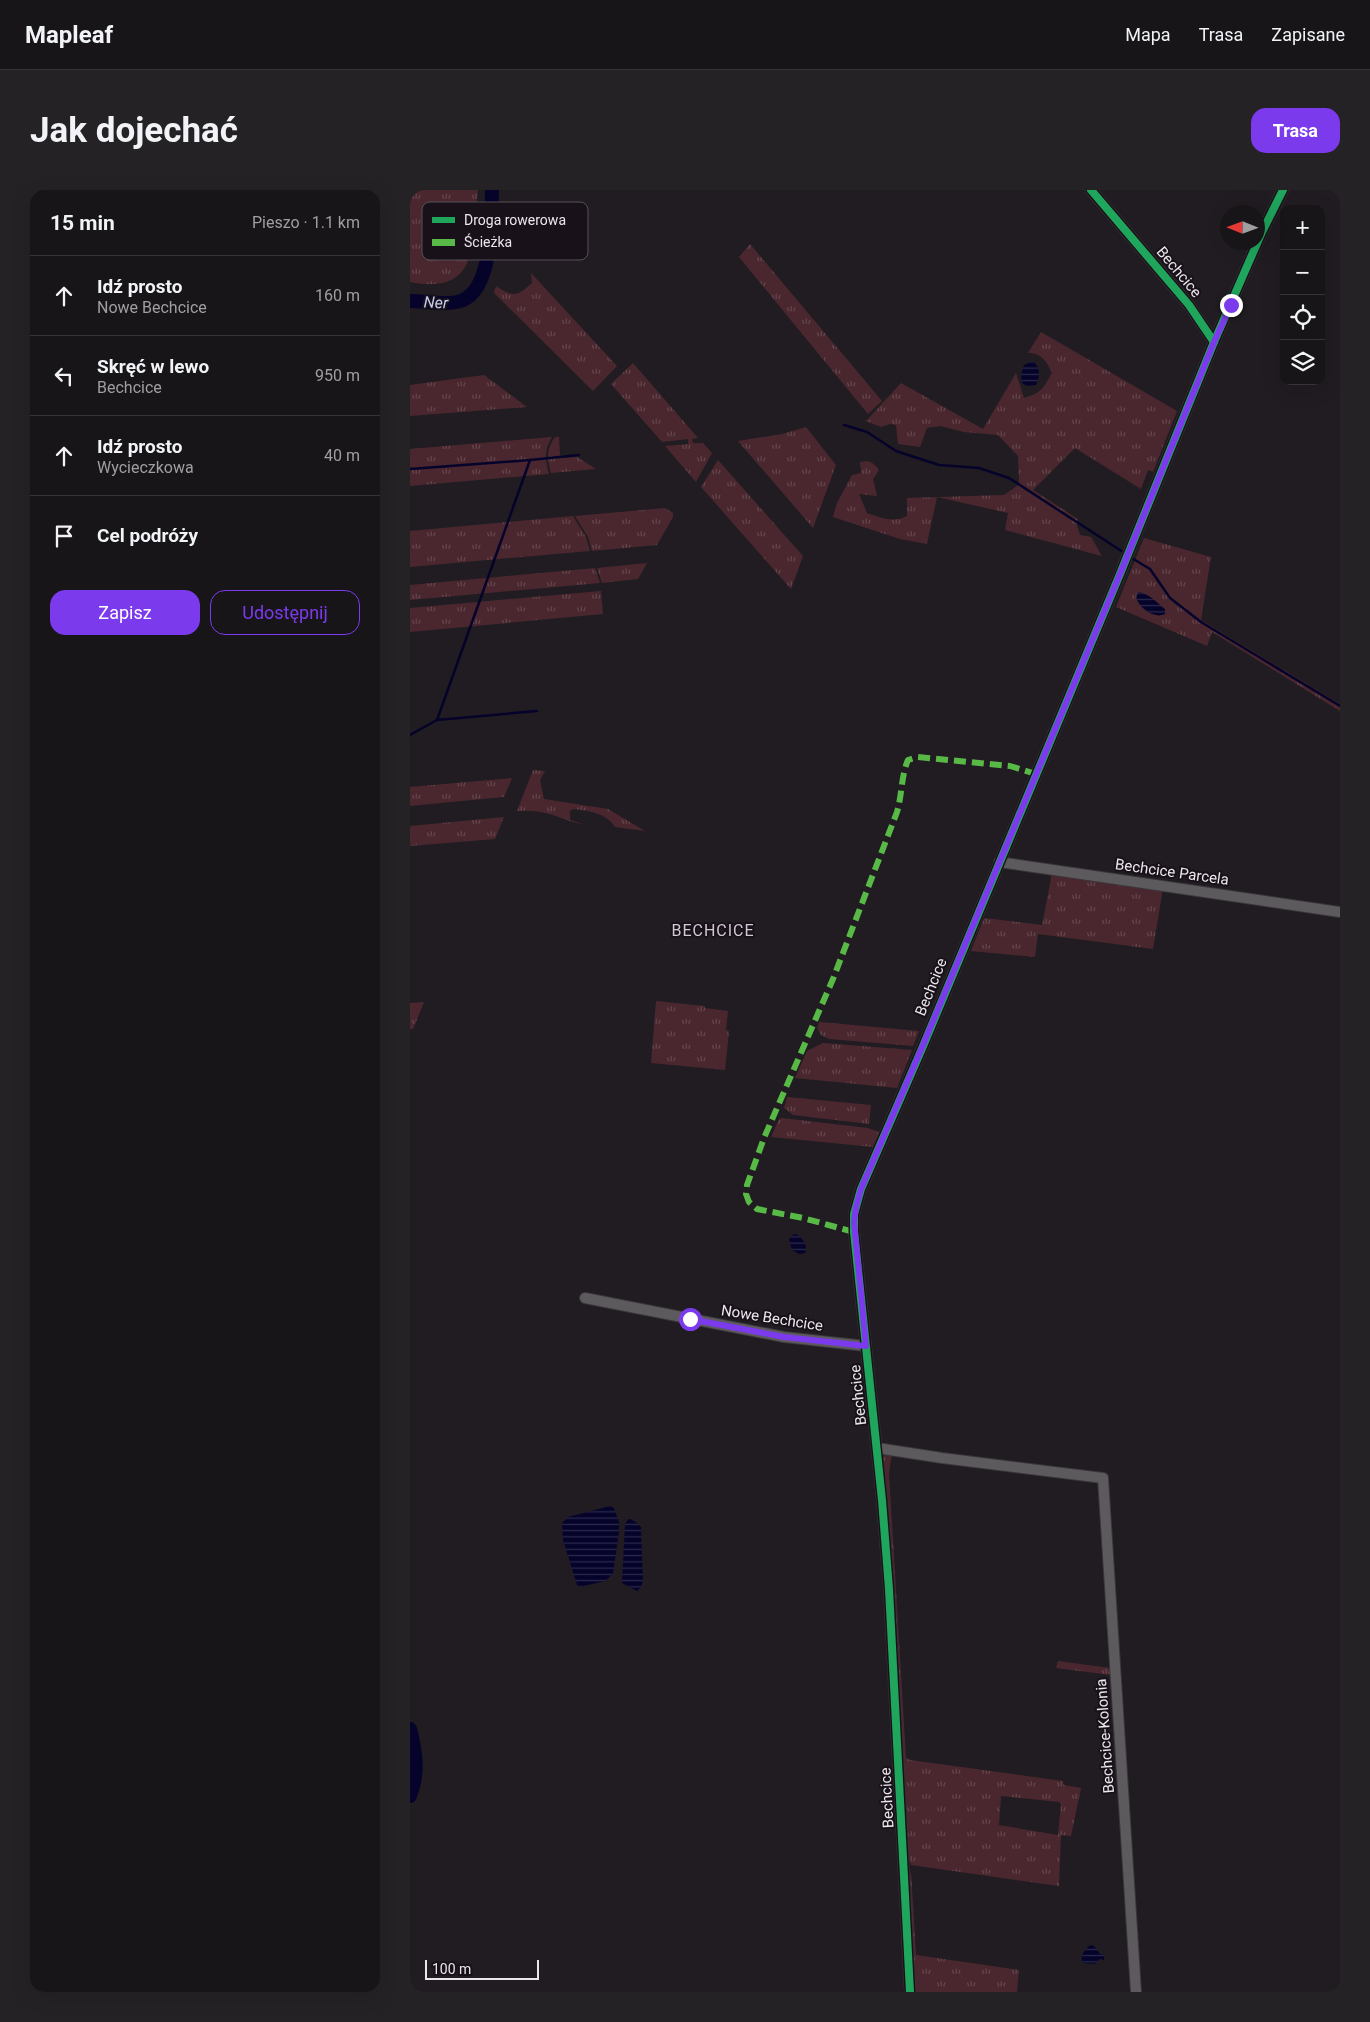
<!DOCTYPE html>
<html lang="pl">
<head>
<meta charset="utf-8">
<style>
	:root { --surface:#181519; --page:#252226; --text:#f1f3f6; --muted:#9f9fa2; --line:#363438; --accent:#7c3aed }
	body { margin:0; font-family:Roboto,sans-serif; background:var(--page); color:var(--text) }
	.controls { position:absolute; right:15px; top:15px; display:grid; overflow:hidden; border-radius:10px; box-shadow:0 5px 20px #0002 }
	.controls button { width:45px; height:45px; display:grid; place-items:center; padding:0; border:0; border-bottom:1px solid var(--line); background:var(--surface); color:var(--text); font:25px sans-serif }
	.compass { position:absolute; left:810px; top:15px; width:45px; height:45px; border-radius:50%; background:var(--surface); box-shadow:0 5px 20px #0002; rotate:271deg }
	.scale { position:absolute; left:15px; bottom:12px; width:114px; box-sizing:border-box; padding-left:5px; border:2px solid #ebe6ec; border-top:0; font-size:14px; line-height:18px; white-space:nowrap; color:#ebe6ec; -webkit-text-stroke:4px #181119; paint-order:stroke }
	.stop { position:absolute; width:15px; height:15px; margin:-11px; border:4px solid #7c3aed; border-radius:50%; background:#fff }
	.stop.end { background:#7c3aed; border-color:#fff; box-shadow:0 1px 5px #0008 }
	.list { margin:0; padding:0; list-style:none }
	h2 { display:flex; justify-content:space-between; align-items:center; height:65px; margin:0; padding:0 20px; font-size:21px }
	h2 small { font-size:16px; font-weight:400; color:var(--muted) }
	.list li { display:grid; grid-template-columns:32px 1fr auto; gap:15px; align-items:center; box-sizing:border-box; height:80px; padding:0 20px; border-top:1px solid var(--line) }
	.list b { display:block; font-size:19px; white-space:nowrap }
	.list p { margin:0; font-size:16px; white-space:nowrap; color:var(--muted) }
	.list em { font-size:16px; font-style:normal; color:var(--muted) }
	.actions { display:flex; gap:10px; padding:15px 20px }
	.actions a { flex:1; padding:11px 0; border:1px solid var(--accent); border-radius:15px; text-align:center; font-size:18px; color:var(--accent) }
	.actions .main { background:var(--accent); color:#fff }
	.icon { flex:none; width:28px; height:28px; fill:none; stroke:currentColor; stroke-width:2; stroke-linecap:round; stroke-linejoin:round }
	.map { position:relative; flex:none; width:930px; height:1802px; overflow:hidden; border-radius:15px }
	header { display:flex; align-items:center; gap:30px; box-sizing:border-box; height:70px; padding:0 25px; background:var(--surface); border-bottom:1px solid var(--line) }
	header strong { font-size:24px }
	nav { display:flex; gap:28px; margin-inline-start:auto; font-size:18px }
	.intro { display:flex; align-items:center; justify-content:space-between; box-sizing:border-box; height:120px; padding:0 30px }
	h1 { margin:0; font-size:35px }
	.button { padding:12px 22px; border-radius:15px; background:var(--accent); color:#fff; font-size:18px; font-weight:700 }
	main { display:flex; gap:30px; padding:0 30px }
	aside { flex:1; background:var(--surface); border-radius:15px; box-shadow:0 5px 20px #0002 }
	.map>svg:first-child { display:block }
	.grass { fill:url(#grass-tufts); fill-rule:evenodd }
	.water { fill:url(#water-rules) }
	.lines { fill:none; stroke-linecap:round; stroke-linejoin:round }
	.stream { stroke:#06032b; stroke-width:2.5 }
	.river { stroke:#06032b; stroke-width:14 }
	.minor-casing { stroke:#3a373b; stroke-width:12 }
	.minor { stroke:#5d5a5d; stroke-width:10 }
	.quiet { stroke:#58b947; stroke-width:6; stroke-dasharray:12 6; stroke-linecap:butt }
	.cycleway-casing { stroke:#181119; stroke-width:11 }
	.cycleway { stroke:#20a55d; stroke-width:8 }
	.route { stroke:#7c3aed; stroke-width:6 }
	.labels { text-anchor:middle; stroke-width:4; stroke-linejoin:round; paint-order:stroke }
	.street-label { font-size:15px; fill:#ebe6ec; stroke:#181119 }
	.water-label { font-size:16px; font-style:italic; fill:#c2cdf0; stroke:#181119 }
	.neighbourhood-label { font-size:16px; letter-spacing:1px; fill:#d2c8d4; stroke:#181119 }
	.key { fill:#181119; stroke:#575158; stroke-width:1 }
	.key-label { font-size:14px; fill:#ebe6ec }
</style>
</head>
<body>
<header>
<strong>Mapleaf</strong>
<nav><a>Mapa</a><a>Trasa</a><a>Zapisane</a></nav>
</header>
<div class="intro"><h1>Jak dojechać</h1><a class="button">Trasa</a></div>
<main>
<aside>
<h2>15 min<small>Pieszo · 1.1 km</small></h2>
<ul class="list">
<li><svg class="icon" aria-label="ahead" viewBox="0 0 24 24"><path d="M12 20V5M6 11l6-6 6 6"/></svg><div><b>Idź prosto</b><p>Nowe Bechcice</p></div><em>160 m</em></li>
<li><svg class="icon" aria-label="left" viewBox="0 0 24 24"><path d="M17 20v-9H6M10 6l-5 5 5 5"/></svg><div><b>Skręć w lewo</b><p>Bechcice</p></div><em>950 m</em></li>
<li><svg class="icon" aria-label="ahead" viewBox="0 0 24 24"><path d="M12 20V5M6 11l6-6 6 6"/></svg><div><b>Idź prosto</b><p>Wycieczkowa</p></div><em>40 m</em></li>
<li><svg class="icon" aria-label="arrive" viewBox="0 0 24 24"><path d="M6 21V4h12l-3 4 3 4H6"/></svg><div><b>Cel podróży</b></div></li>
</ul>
<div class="actions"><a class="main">Zapisz</a><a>Udostępnij</a></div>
</aside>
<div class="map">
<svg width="930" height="1802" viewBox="0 0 930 1802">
	<defs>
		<pattern id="grass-tufts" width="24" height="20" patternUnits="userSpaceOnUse" patternTransform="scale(1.25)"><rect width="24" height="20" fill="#4a272f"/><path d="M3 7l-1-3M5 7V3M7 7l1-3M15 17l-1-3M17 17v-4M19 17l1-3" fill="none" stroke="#64464d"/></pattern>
		<pattern id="water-rules" width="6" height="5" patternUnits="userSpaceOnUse" patternTransform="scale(1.25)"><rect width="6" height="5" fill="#06032b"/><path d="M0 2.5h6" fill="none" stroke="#2a284a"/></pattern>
	</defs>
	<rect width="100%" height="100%" fill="#201c21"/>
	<g class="grass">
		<path d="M0 0H68C61 50 72 106 0 92Z"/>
		<path d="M340 54 472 211 458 224 329 67Z"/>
		<path d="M121 83 207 176 183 201 84 103 86 96C102 107 107 107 122 93Z"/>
		<path d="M631 142 767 221 743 282 738 280 731 299 665 258 623 300 668 329 667 336 670 345 681 347 692 366 595 340 598 323 527 307 517 354 490 349 423 327 427 313 442 285 451 283 450 272C459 270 463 272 469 280L463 289 467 306 449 304 457 323C471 328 484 333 497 326V308L594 305 607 296 609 291 608 266 588 245 554 242 530 236 517 238 510 257 488 254 486 235 480 234 471 237 456 231 491 193 573 239 606 183 614 208C632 203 633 198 642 183 637 172 632 163 618 163Z"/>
		<path d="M223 173 288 248 282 249 283 253H293L302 263 286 292 255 256 278 254V249L252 252 201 194Z"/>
		<path d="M74 185 117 217 0 226V195Z"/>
		<path d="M396 237 426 275 403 338 328 251 372 244Z"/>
		<path d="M142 247C134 260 135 270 139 284L0 296V259Z"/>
		<path d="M145 247H149L150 265 152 266 153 268 167 267 186 279 141 283C137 270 136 259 145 247Z"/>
		<path d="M308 270 393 366 381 399 291 297Z"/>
		<path d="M255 318 263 323V327L247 355 182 361 178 347 165 326Z"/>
		<path d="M163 326 176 347 180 361 0 377V341Z"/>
		<path d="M734 348 801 367 791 430 930 514V521L802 442 797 456 706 417ZM729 402 742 408 749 415 750 426C737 423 731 417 726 405Z"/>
		<path d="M237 373 228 389 192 393 187 378Z"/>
		<path d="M185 378 190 393 0 410V395Z"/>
		<path d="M191 401 193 424 0 442V418Z"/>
		<path d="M123 580 135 581 130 590 134 609 198 619 235 641 205 637C198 624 177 620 163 619L160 621V630L173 634C163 633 155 629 146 626 133 621 120 620 107 621Z"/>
		<path d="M102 588 94 607 0 616V597Z"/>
		<path d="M94 627 85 649 0 656V636Z"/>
		<path d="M642 683 753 698 743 759 628 744 625 767 561 761 574 728 632 735Z"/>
		<path d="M246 811 295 816V818L318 821 316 840 319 841 315 880 241 873Z"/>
		<path d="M14 812 3 839H0V813Z"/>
		<path d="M410 830V832L509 841 510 839 503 856 419 849 411 845 407 838Z"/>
		<path d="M413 853 502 860 487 898 385 888 397 861Z"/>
		<path d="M377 907 461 915 459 934 383 925 374 918Z"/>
		<path d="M372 928 458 938 469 942 463 957 361 947 369 929Z"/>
		<path d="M476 1264H482L479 1283 496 1568 500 1570 653 1591 654 1595 671 1598 661 1646 651 1645 649 1696 501 1675 498 1666 472 1268ZM591 1606 649 1612 651 1614 648 1645 589 1635Z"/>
		<path d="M648 1471 700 1478 701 1485 646 1478Z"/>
		<path d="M501 1681 506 1765 609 1780 607 1802H505L500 1686Z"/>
	</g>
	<g class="water">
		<path d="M623 171C631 179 630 185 626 195L617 196 612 193 611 185 614 175Z"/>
		<path d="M729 402C740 404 747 413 755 419V424C743 429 730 418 726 408Z"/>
		<path d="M384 1044 388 1045C393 1049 398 1056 395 1063L389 1064 382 1060 379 1049Z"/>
		<path d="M200 1316 204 1318 209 1332V1342L203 1384 195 1391 170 1397 167 1395 153 1350 152 1333 158 1327Z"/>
		<path d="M219 1328 227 1333 231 1337 233 1391 231 1397 227 1401 212 1393 215 1334Z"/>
		<path d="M681 1755 684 1756 690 1764 694 1765V1770L690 1769 685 1774 673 1773C669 1767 675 1758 681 1755Z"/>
	</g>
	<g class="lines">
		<g class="stream">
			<path d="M434 235 457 242 486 261 529 275 569 278 599 288 713 362"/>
			<path d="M0 279 120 270"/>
			<path d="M720 367 740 379 760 408 791 432 930 516"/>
			<path d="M27 530 120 270 169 265"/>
			<path d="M0 545 27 530 127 521"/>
		</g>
		<g class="river">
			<path d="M0 111C15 111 32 115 47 112 84 105 81 28 82 0"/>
			<path d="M0 1539C6 1562 9 1583 0 1606"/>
		</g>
		<g class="minor-casing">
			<g id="minor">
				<path d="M681 0 779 115 804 152"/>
				<path d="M589 672 930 722"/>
				<path d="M175 1108 374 1147 456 1156"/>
				<path d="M467 1258 532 1268 693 1288 726 1802"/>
				<path d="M500 1802 479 1399 472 1310 444 1042V1024L451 999 511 861 710 384 804 152 852 42 873 0"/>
			</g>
		</g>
		<use href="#minor" class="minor"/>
		<path class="quiet" d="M444 1042 393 1028 347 1019 339 1012 336 1004 337 995 354 948 423 789 487 622C492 606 491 586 498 570L507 567 600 576 626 584"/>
		<g class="cycleway-casing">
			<g id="cycleway">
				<path d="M681 0 779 115 804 152"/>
				<path d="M500 1802 479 1399 472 1310 444 1042V1024L451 999 511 861 710 384 804 152 852 42 873 0"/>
			</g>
		</g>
		<use href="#cycleway" class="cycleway"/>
	</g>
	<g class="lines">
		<path class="route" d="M280 1129 374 1147 456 1156 444 1032 446 1017 451 999 511 860 710 384 804 152 821 115"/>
	</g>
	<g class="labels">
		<g class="street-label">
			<text transform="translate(769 82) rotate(50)" y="5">Bechcice</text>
			<text transform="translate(762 682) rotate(8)" y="5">Bechcice Parcela</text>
			<text transform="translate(521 797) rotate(-68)" y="5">Bechcice</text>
			<text transform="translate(362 1128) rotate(9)" y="5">Nowe Bechcice</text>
			<text transform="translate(448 1205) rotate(-96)" y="5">Bechcice</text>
			<text transform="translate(695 1546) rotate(-94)" y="5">Bechcice-Kolonia</text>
			<text transform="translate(477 1608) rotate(-93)" y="5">Bechcice</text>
		</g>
		<g class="water-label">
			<text transform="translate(26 112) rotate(2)" y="6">Ner</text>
		</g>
		<g class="neighbourhood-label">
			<text x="303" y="746">BECHCICE</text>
		</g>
	</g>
	<rect x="12" y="12" width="166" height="58" rx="8" class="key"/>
	<rect x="22" y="27" width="23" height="6" fill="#20a55d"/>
	<rect x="22" y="49" width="23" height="7" fill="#58b947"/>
	<g class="key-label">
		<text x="54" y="35">Droga rowerowa</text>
		<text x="54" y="57">Ścieżka</text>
	</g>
</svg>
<div class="controls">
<button>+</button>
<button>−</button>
<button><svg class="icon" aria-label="locate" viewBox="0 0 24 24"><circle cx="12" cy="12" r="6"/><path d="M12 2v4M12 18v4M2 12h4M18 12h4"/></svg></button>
<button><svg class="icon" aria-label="layers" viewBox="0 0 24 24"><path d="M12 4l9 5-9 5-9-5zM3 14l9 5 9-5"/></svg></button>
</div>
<svg class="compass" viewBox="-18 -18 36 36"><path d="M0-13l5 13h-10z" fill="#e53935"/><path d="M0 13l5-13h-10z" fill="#9f9fa2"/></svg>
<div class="scale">100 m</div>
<div class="stop" style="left:280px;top:1129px"></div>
<div class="stop end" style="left:821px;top:115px"></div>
</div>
</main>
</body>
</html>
